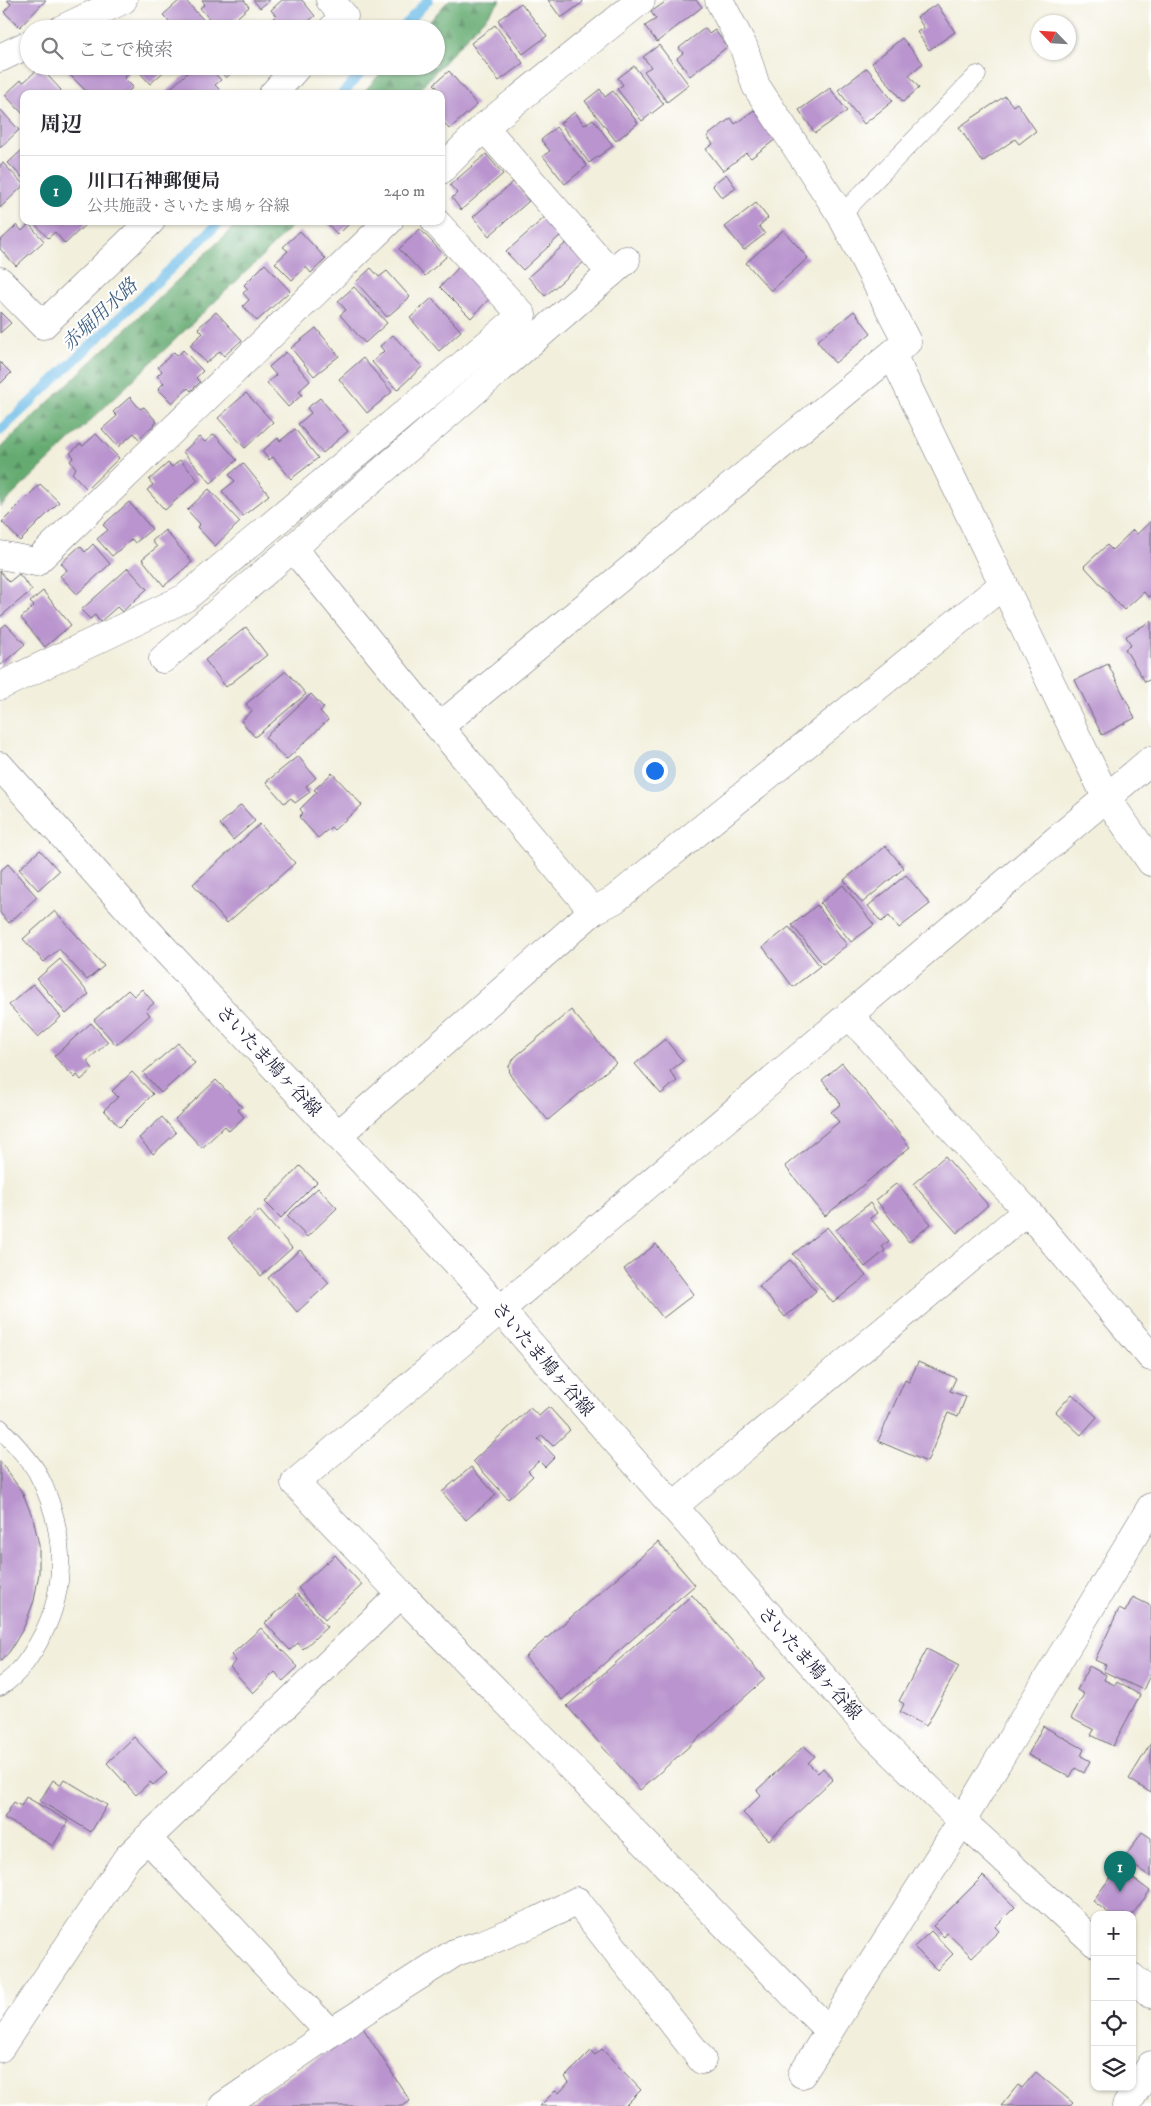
<!DOCTYPE html>
<html lang="ja">
<head>
<meta charset="utf-8">
<style>
	:root { --surface:#fff; --page:#f2f2f3; --text:#2b2b33; --muted:#7c7c81; --line:#e1e1e2; --accent:#0f766e }
	body { margin:0; font-family:"IM FELL DW Pica","Noto Serif JP",serif; background:var(--page); color:var(--text) }
	.controls { position:absolute; right:15px; bottom:15px; display:grid; overflow:hidden; border-radius:10px; box-shadow:0 1px 4px #0004 }
	.controls button { width:45px; height:45px; display:grid; place-items:center; padding:0; border:0; border-bottom:1px solid var(--line); background:var(--surface); color:var(--text); font:25px sans-serif }
	.compass { position:absolute; left:1031px; top:15px; width:45px; height:45px; border-radius:50%; background:var(--surface); box-shadow:0 1px 4px #0004; rotate:295deg }
	.you { position:absolute; left:654px; top:770px; width:18px; height:18px; margin:-12px; border:4px solid #fff; border-radius:50%; background:#1a73e8; box-shadow:0 0 0 8px #1a73e833 }
	.badge { display:grid; place-items:center; width:32px; height:32px; border-radius:50%; background:var(--accent); color:#fff; font-size:16px; font-weight:700 }
	.pin { position:absolute; translate:-50% -41px; filter:drop-shadow(0 1px 2px #0008) }
	.pin::after { content:''; position:absolute; top:26px; width:18px; height:15px; background:inherit; clip-path:polygon(0 0,100% 0,50% 100%) }
	.list { margin:0; padding:0; list-style:none }
	h2 { display:flex; justify-content:space-between; align-items:center; height:65px; margin:0; padding:0 20px; font-size:21px }
	h2 small { font-size:16px; font-weight:400; color:var(--muted) }
	.list li { display:grid; grid-template-columns:32px 1fr auto; gap:15px; align-items:center; box-sizing:border-box; height:70px; padding:0 20px; border-top:1px solid var(--line) }
	.list b { display:block; font-size:19px; white-space:nowrap }
	.list p { margin:0; font-size:16px; white-space:nowrap; color:var(--muted) }
	.list em { font-size:16px; font-style:normal; color:var(--muted) }
	.icon { flex:none; width:28px; height:28px; fill:none; stroke:currentColor; stroke-width:2; stroke-linecap:round; stroke-linejoin:round }
	.map { position:relative; flex:none; width:1151px; height:2106px; overflow:hidden }
	.search { position:absolute; background:var(--surface); box-shadow:0 1px 4px #0004; left:20px; top:20px; width:425px; height:55px; display:flex; align-items:center; gap:12px; box-sizing:border-box; padding:0 18px; border-radius:28px; color:var(--muted); font-size:19px }
	.panel { position:absolute; background:var(--surface); box-shadow:0 1px 4px #0004; left:20px; top:90px; width:425px; height:135px; border-radius:10px }
	.map>svg:first-child { display:block }
	.forest { fill:url(#forest-firs); stroke:#446656 }
	.lines { fill:none; stroke-linecap:round; stroke-linejoin:round }
	.stream { stroke:#6dbce7; stroke-width:10 }
	.building { fill:#b994ce }
	.service-casing { stroke:#6b6a73; stroke-width:19 }
	.minor-casing { stroke:#6b6a73; stroke-width:29 }
	.secondary-casing { stroke:#6b6a73; stroke-width:29 }
	.service { stroke:#fff; stroke-width:18 }
	.minor { stroke:#fff; stroke-width:28 }
	.secondary { stroke:#fff; stroke-width:28 }
	.labels { text-anchor:middle; stroke-width:4; stroke-linejoin:round; paint-order:stroke }
	.street-label { font-size:18px; fill:#22223b; stroke:#fff }
	.water-label { font-size:19px; font-style:italic; fill:#406080; stroke:#fff }
</style>
</head>
<body>
<div class="map">
<svg width="1151" height="2106" viewBox="0 0 1151 2106">
	<defs>
		<pattern id="forest-firs" width="22" height="20" patternUnits="userSpaceOnUse" patternTransform="scale(1.25)"><rect width="22" height="20" fill="#65ab71"/><path d="M5 1l3.5 6h-7zM16 11l3.5 6h-7z" fill="#538b5e"/></pattern>
	</defs>
	<rect width="100%" height="100%" fill="#fff"/>
	<filter id="ink" filterUnits="userSpaceOnUse"><feTurbulence type="fractalNoise" baseFrequency=".02" numOctaves="2"/><feDisplacementMap in="SourceGraphic" scale="10" xChannelSelector="R" yChannelSelector="G"/><feConvolveMatrix kernelMatrix="1 2 1 2 8 2 1 2 1" color-interpolation-filters="sRGB"/></filter>
	<filter id="wash" filterUnits="userSpaceOnUse"><feTurbulence type="fractalNoise" baseFrequency=".0096" numOctaves="4" result="noise"/><feDisplacementMap in="SourceGraphic" scale="20" xChannelSelector="R" yChannelSelector="G"/><feGaussianBlur stdDeviation="1.12" result="paint"/><feColorMatrix in="noise" values="0 0 0 0 0 0 0 0 0 0 0 0 0 0 0 0 0 1.4 0 .05"/><feComposite in="paint" operator="in"/></filter>
	<g filter="url(#wash)">
		<rect width="100%" height="100%" fill="#f2efdc"/>
		<g class="forest">
			<path d="M449 0H501L415 94H362L387 66H436V29H422Z"/>
			<path d="M240 221H296L270 249 0 507V448Z"/>
		</g>
		<g class="lines">
			<g class="stream">
				<path d="M401 29 428 0"/>
				<path d="M342 94 367 66"/>
				<path d="M0 431 221 221"/>
			</g>
		</g>
		<g id="blocks">
			<g class="building">
				<path d="M7 0H46L20 27 4 12 11 4Z"/>
				<path d="M180 0H185L212 29H164L171 23 163 15Z"/>
				<path d="M202 0H244L249 7 224 29H218L200 8 205 4Z"/>
				<path d="M253 0H270L260 8Z"/>
				<path d="M282 0H302L315 16 299 29H268L265 25 276 16 271 10Z"/>
				<path d="M548 0H582L583 2 561 18Z"/>
				<path d="M668 0H696L702 7 657 42 645 26 656 19 651 12Z"/>
				<path d="M521 3 547 36 523 54 498 20Z"/>
				<path d="M937 4 955 32 929 50 917 32 924 28 917 17Z"/>
				<path d="M131 21 138 29H123Z"/>
				<path d="M255 22 261 29H247Z"/>
				<path d="M495 25 523 63 499 81 471 43Z"/>
				<path d="M705 28 709 34 715 30 727 47 690 76 677 58 683 53 679 48Z"/>
				<path d="M902 38 923 63 909 75 919 88 903 102 872 63Z"/>
				<path d="M659 45 689 85 667 102 644 71 651 67 643 57Z"/>
				<path d="M74 66H121L129 74 124 78 133 87 126 94H89L68 73Z"/>
				<path d="M134 66H170L150 84Z"/>
				<path d="M195 66H208L221 80 215 85 221 91 218 94H164Z"/>
				<path d="M216 66H239L226 78Z"/>
				<path d="M634 66 664 104 642 121 617 89 623 85 618 78Z"/>
				<path d="M40 67 61 90 58 94H24V115L5 95 21 80 24 82Z"/>
				<path d="M867 68 893 101 864 124 838 90Z"/>
				<path d="M449 71 477 105 449 129 441 119V94H433L439 89 434 84Z"/>
				<path d="M830 88 847 111 815 133 799 110Z"/>
				<path d="M600 89 605 97 613 91 638 123 616 141 585 101Z"/>
				<path d="M1005 96 1013 106 1017 103 1036 131 1019 144 1015 139 982 162 959 127Z"/>
				<path d="M0 109 19 130 0 148Z"/>
				<path d="M754 110 776 139 751 158 746 153 723 171 706 149 713 144 707 136 731 118 735 124Z"/>
				<path d="M575 112 584 125 593 119 613 146 589 163 560 123Z"/>
				<path d="M556 127 587 166 565 184 543 156 550 151 541 140Z"/>
				<path d="M24 148V179L8 163Z"/>
				<path d="M486 154 503 174 461 210 452 198 457 193 450 185Z"/>
				<path d="M3 163 24 185 0 208V165Z"/>
				<path d="M726 174 736 188 722 198 712 185Z"/>
				<path d="M513 182 529 201 489 236 473 217Z"/>
				<path d="M756 203 768 218 759 226 765 234 744 250 725 227Z"/>
				<path d="M545 217 561 235 523 270 506 252Z"/>
				<path d="M32 221H89L65 244 55 232 48 238Z"/>
				<path d="M325 221H352L338 235Z"/>
				<path d="M29 224 44 241 16 266 0 249V241L17 225 22 231Z"/>
				<path d="M420 229 446 257 425 276 399 249Z"/>
				<path d="M783 230 808 258 771 291 746 263Z"/>
				<path d="M300 231 326 259 311 273 306 267 292 280 275 263 288 251 283 247Z"/>
				<path d="M566 243 584 262 545 296 528 277Z"/>
				<path d="M265 264 290 291 257 321 243 306 249 300 243 293 248 289 244 285Z"/>
				<path d="M459 267 490 298 471 318 440 287Z"/>
				<path d="M371 268 379 277 387 271 410 297 387 317 356 282Z"/>
				<path d="M354 287 387 323 365 343 340 315 346 310 338 301Z"/>
				<path d="M432 298 461 331 439 351 410 318Z"/>
				<path d="M854 311 871 333 835 363 817 341Z"/>
				<path d="M0 312 11 323 0 333Z"/>
				<path d="M216 312 242 340 224 356 220 351 206 363 190 345 203 333 198 328Z"/>
				<path d="M316 328 339 356 314 376 291 348Z"/>
				<path d="M393 335 422 367 397 390 372 362 384 351 380 346Z"/>
				<path d="M183 350 203 371 196 378 200 382 191 391 188 388 172 403 158 389 164 383 157 376 162 371 158 367 174 352 178 356Z"/>
				<path d="M286 352 310 381 299 391 302 395 288 407 267 383 276 375 269 367Z"/>
				<path d="M363 358 392 392 367 413 339 379Z"/>
				<path d="M0 362 11 373 0 384Z"/>
				<path d="M246 393 273 422 245 448 218 418Z"/>
				<path d="M130 397 140 409 144 407 157 422 139 439 134 433 118 447 102 429 117 416 113 412Z"/>
				<path d="M320 398 348 431 323 453 298 424 311 413 307 408Z"/>
				<path d="M295 429 318 458 291 479 273 457 269 460 262 451 278 438 280 441Z"/>
				<path d="M96 434 119 458 87 489 72 473 76 468 70 461 74 457 70 453 80 444 83 446Z"/>
				<path d="M214 434 237 460 211 483 183 452 199 437 205 442Z"/>
				<path d="M180 460 198 480 165 510 147 490 153 485 149 480 168 463 172 467Z"/>
				<path d="M243 463 269 495 243 516 222 491 235 481 229 475Z"/>
				<path d="M40 484 59 502 20 541 2 522Z"/>
				<path d="M209 489 240 522 215 546 197 527 200 524 187 510Z"/>
				<path d="M129 502 152 529 135 543 132 539 112 556 97 539 108 530 103 525Z"/>
				<path d="M1151 521V595L1148 597 1144 592 1124 610 1084 566 1107 545 1112 550 1133 530 1137 534Z"/>
				<path d="M165 530 192 562 164 586 142 559 157 547 152 541Z"/>
				<path d="M93 544 110 564 77 594 60 576 67 570 61 563 80 546 85 552Z"/>
				<path d="M128 568 147 589 122 612 117 607 100 622 95 615 90 619 81 610Z"/>
				<path d="M0 571 9 582 19 574 32 590 0 617Z"/>
				<path d="M43 591 71 625 45 647 21 618 34 606 30 602Z"/>
				<path d="M1151 621V679L1145 682 1125 649 1131 645 1126 636Z"/>
				<path d="M6 624 25 644 0 666V629Z"/>
				<path d="M246 627 267 655 226 687 205 660Z"/>
				<path d="M1108 664 1135 718 1102 735 1075 680Z"/>
				<path d="M286 671 306 694 255 737 241 721 252 711 246 704Z"/>
				<path d="M311 694 324 708 320 711 328 720 286 760 265 737Z"/>
				<path d="M298 756 316 778 306 786 310 792 295 803 291 798 284 803 266 782Z"/>
				<path d="M332 773 362 805 334 830 331 827 318 838 299 817 303 813 300 809 317 792 314 790Z"/>
				<path d="M241 805 255 821 233 840 220 824Z"/>
				<path d="M260 824 295 863 227 923 193 884Z"/>
				<path d="M886 846 904 868 862 903 844 880Z"/>
				<path d="M40 850 59 871 38 890 19 869Z"/>
				<path d="M8 864 37 897 9 923 0 913V871Z"/>
				<path d="M906 875 930 904 899 928 889 916 881 922 868 906Z"/>
				<path d="M843 885 874 925 851 942 820 903Z"/>
				<path d="M817 905 847 945 823 964 792 925Z"/>
				<path d="M55 911 104 966 87 980 59 949 44 962 23 939Z"/>
				<path d="M789 927 820 966 793 987 763 947Z"/>
				<path d="M60 959 89 994 66 1014 37 979Z"/>
				<path d="M33 984 61 1017 38 1037 9 1005Z"/>
				<path d="M142 989 154 1003 146 1010 150 1015 116 1045 94 1020 128 990 134 996Z"/>
				<path d="M571 1010 616 1063 548 1120 510 1075 509 1066 515 1057Z"/>
				<path d="M91 1023 108 1042 87 1061 93 1069 81 1080 77 1075 75 1078 54 1056Z"/>
				<path d="M665 1039 683 1061 670 1071 677 1081 661 1094 635 1064Z"/>
				<path d="M178 1043 195 1063 161 1093 143 1073Z"/>
				<path d="M842 1063 910 1147 825 1216 785 1166 839 1122 831 1112 841 1104 822 1080Z"/>
				<path d="M132 1072 153 1094 120 1127 104 1110 118 1097 112 1091Z"/>
				<path d="M216 1080 242 1107 238 1110 244 1117 229 1131 225 1126 202 1148 175 1119Z"/>
				<path d="M162 1117 176 1133 153 1154 139 1138Z"/>
				<path d="M945 1156 988 1205 957 1233 913 1184Z"/>
				<path d="M300 1166 317 1182 281 1218 265 1202Z"/>
				<path d="M897 1183 931 1224 909 1242 876 1200Z"/>
				<path d="M318 1188 337 1208 307 1237 287 1216Z"/>
				<path d="M870 1203 877 1213 870 1218 889 1241 882 1246 885 1251 865 1267 836 1230Z"/>
				<path d="M259 1210 292 1248 261 1276 228 1238Z"/>
				<path d="M827 1227 866 1276 833 1303 793 1254Z"/>
				<path d="M656 1244 694 1294 663 1318 624 1269Z"/>
				<path d="M300 1250 329 1283 297 1312 268 1278Z"/>
				<path d="M790 1260 816 1291 785 1317 759 1286Z"/>
				<path d="M918 1362 956 1378 950 1391 966 1397 958 1417 948 1413 927 1462 878 1441 905 1380 909 1382Z"/>
				<path d="M1072 1394 1097 1417 1081 1435 1056 1412Z"/>
				<path d="M549 1407 570 1430 553 1446 542 1435 538 1439 555 1457 545 1467 539 1461 528 1471 533 1476 508 1499 473 1461 530 1408 539 1416Z"/>
				<path d="M0 1461 22 1492 33 1518 39 1545V1573L34 1601 24 1627 10 1651 0 1662Z"/>
				<path d="M471 1467 496 1495 466 1520 442 1492Z"/>
				<path d="M658 1542 695 1585 562 1700 525 1657Z"/>
				<path d="M335 1555 362 1585 325 1619 298 1588Z"/>
				<path d="M297 1594 327 1627 303 1649 298 1643 290 1650 265 1623Z"/>
				<path d="M692 1595 765 1679 640 1790 567 1706Z"/>
				<path d="M1133 1597 1151 1606V1673L1143 1690 1103 1671 1106 1665 1095 1660 1119 1609 1125 1612Z"/>
				<path d="M261 1628 298 1667 283 1681 275 1672 253 1693 230 1667 236 1661 231 1655Z"/>
				<path d="M927 1649 959 1666 926 1726 900 1712 904 1704 899 1701Z"/>
				<path d="M1089 1666 1106 1675 1104 1680 1115 1685 1117 1682 1140 1695 1113 1746 1091 1735 1094 1730 1071 1718 1084 1694 1077 1690Z"/>
				<path d="M1043 1726 1084 1749 1081 1756 1090 1761 1084 1773 1075 1768 1070 1777 1028 1755Z"/>
				<path d="M134 1737 167 1773 153 1785 150 1782 136 1795 107 1763Z"/>
				<path d="M1151 1743V1793L1129 1779Z"/>
				<path d="M804 1746 815 1756 808 1763 818 1773 823 1768 833 1779 769 1840 743 1813 761 1795 757 1790Z"/>
				<path d="M64 1779 107 1805 91 1832 40 1801 53 1780 60 1785Z"/>
				<path d="M26 1797 68 1821 53 1846 4 1818 14 1802 21 1806Z"/>
				<path d="M1142 1832 1151 1838V1877L1124 1859Z"/>
				<path d="M1118 1867 1150 1891 1132 1915H1111L1093 1901Z"/>
				<path d="M983 1876 1015 1907 995 1927 999 1931 972 1957 947 1933 944 1937 933 1926Z"/>
				<path d="M931 1931 953 1954 937 1970 914 1947Z"/>
				<path d="M363 2028 410 2101 403 2106H247L246 2105Z"/>
				<path d="M602 2049 641 2090 625 2106H540L556 2090 559 2093 569 2082 565 2077 591 2051 595 2055Z"/>
				<path d="M1036 2072 1073 2103 1070 2106H1001L1018 2085 1022 2088Z"/>
			</g>
		</g>
	</g>
	<g filter="url(#ink)">
		<use href="#blocks" fill-opacity="0" stroke="#6b6a73" stroke-width="1"/>
		<g class="lines">
			<g class="service-casing">
				<g id="service">
					<path d="M841 215 977 75"/>
					<path d="M0 1428C12 1441 28 1457 37 1472 64 1523 69 1583 43 1634 32 1655 20 1674 0 1687"/>
				</g>
			</g>
			<g class="minor-casing">
				<g id="minor">
					<path d="M330 0 344 16 332 29"/>
					<path d="M719 0 744 48 756 86 841 215 907 342 892 354 1106 797 1151 862"/>
					<path d="M62 29 123 0"/>
					<path d="M0 58 29 44"/>
					<path d="M273 94 298 66"/>
					<path d="M484 127 611 273"/>
					<path d="M441 170 484 127 641 0"/>
					<path d="M0 281 43 325 151 221"/>
					<path d="M293 548 439 727 593 911"/>
					<path d="M0 555 36 562 389 221"/>
					<path d="M163 659 293 548 626 260"/>
					<path d="M0 686 185 598 522 315 435 221"/>
					<path d="M439 727 892 354"/>
					<path d="M849 1015 1027 1211 1151 1357"/>
					<path d="M338 1135 593 911 614 900 1004 584"/>
					<path d="M673 1507 1027 1211"/>
					<path d="M401 1594 829 2031"/>
					<path d="M147 1838 330 2033"/>
					<path d="M0 2048 127 1858 401 1594 295 1483 1151 760"/>
					<path d="M802 2074 962 1821 1151 1507"/>
					<path d="M223 2106 330 2033 456 1952 485 1943 537 1921 577 1901 702 2060"/>
				</g>
			</g>
			<g class="secondary-casing">
				<g id="secondary">
					<path d="M0 766 157 941 500 1309 875 1736 962 1821 1095 1943"/>
					<path d="M1132 1977 1151 1994"/>
					<path d="M1126 2106 1151 2065"/>
				</g>
			</g>
			<use href="#service" class="service"/>
			<use href="#minor" class="minor"/>
			<use href="#secondary" class="secondary"/>
		</g>
	</g>
	<g class="labels">
		<g class="street-label">
			<text transform="translate(269 1061) rotate(47)" y="6">さいたま鳩ヶ谷線</text>
			<text transform="translate(543 1359) rotate(49)" y="6">さいたま鳩ヶ谷線</text>
			<text transform="translate(810 1663) rotate(48)" y="6">さいたま鳩ヶ谷線</text>
		</g>
		<g class="water-label">
			<text transform="translate(99 314) rotate(-43)" y="7">赤堀用水路</text>
		</g>
	</g>
</svg>
<div class="controls">
<button>+</button>
<button>−</button>
<button><svg class="icon" aria-label="locate" viewBox="0 0 24 24"><circle cx="12" cy="12" r="6"/><path d="M12 2v4M12 18v4M2 12h4M18 12h4"/></svg></button>
<button><svg class="icon" aria-label="layers" viewBox="0 0 24 24"><path d="M12 4l9 5-9 5-9-5zM3 14l9 5 9-5"/></svg></button>
</div>
<svg class="compass" viewBox="-18 -18 36 36"><path d="M0-13l5 13h-10z" fill="#e53935"/><path d="M0 13l5-13h-10z" fill="#7c7c81"/></svg>
<div class="you"></div>
<div class="pin badge" style="left:1120px;top:1892px">1</div>
<div class="search"><svg class="icon" aria-label="search" viewBox="0 0 24 24"><circle cx="10" cy="10" r="6"/><path d="M15 15l6 6"/></svg>ここで検索</div>
<section class="panel">
<h2>周辺<small></small></h2>
<ul class="list">
<li><span class="badge">1</span><div><b>川口石神郵便局</b><p>公共施設 · さいたま鳩ヶ谷線</p></div><em>240 m</em></li>
</ul>
</section>
</div>
</body>
</html>
